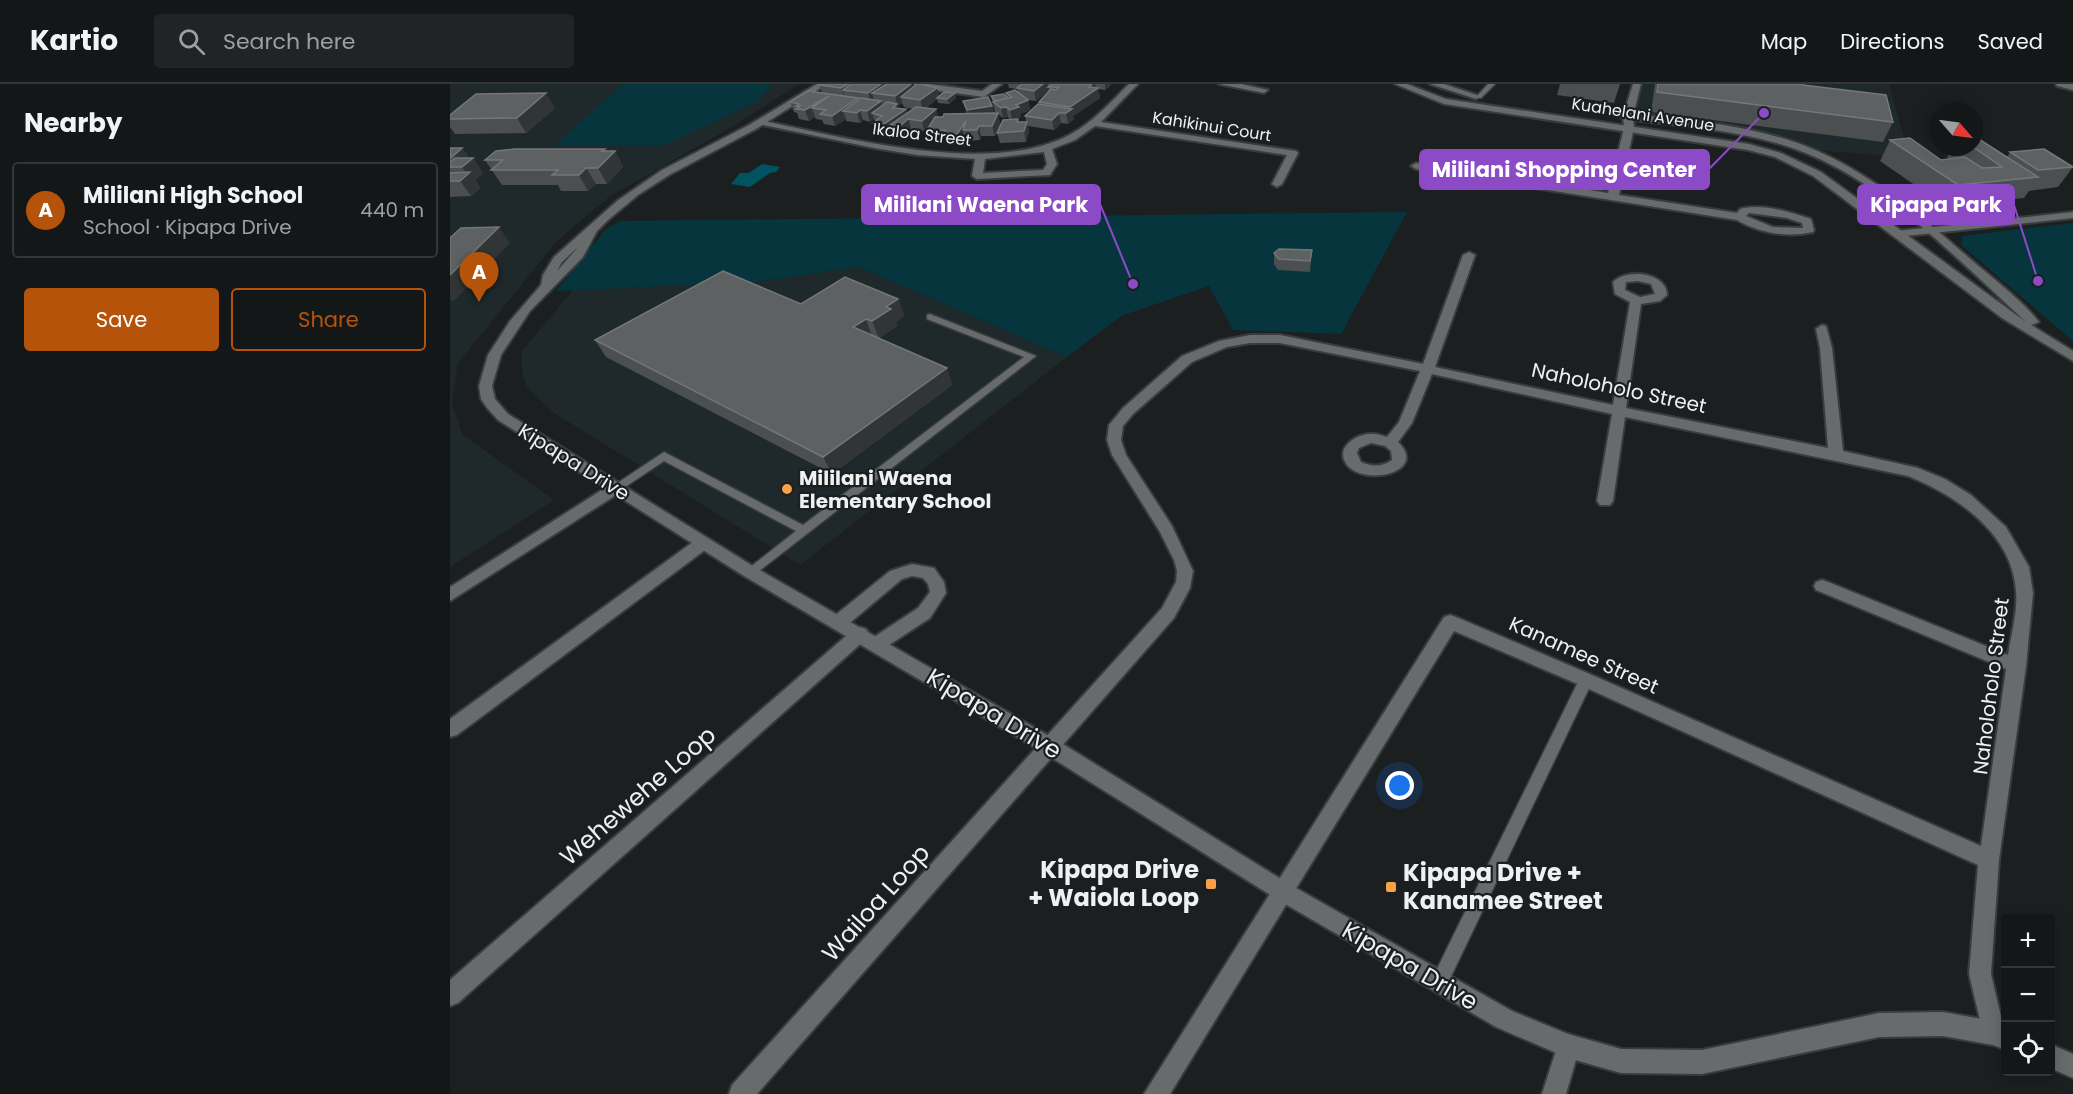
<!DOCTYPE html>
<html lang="en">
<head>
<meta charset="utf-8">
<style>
	:root { --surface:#141718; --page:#212425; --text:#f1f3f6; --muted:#9d9fa2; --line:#333637; --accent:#b45309 }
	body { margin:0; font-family:Poppins,sans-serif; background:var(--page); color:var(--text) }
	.controls { position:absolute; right:18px; bottom:18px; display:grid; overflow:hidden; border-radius:6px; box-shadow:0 3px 15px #0003 }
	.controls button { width:54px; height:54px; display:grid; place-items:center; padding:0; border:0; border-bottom:2px solid var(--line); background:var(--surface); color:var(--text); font:30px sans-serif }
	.compass { position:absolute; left:1479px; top:18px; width:54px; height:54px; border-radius:50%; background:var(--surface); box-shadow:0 3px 15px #0003; rotate:118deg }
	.you { position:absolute; left:950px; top:702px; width:21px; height:21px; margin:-15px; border:4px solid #fff; border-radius:50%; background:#1a73e8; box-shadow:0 0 0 9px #1a73e833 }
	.badge { display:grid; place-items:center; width:39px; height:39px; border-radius:50%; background:var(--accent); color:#fff; font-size:20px; font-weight:700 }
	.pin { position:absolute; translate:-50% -50px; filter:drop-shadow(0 2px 3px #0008) }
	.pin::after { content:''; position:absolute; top:32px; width:21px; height:18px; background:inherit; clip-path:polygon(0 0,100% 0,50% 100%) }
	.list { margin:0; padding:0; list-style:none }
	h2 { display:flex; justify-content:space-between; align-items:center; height:78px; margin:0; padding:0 24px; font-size:26px }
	h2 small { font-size:20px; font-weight:400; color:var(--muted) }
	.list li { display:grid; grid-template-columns:39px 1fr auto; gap:18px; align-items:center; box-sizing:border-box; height:96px; margin:0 12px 12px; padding:0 12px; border:2px solid var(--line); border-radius:6px }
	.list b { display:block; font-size:22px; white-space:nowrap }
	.list p { margin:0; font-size:20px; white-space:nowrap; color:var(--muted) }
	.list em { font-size:20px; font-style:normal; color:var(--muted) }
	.actions { display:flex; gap:12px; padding:18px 24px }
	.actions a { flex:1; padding:14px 0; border:2px solid var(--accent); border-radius:6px; text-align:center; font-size:21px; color:var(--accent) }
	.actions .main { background:var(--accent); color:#fff }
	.icon { flex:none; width:33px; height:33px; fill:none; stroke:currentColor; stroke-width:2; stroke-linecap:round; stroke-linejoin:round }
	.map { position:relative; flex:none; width:1623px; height:1010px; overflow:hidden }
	header { display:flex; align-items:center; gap:36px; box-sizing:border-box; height:84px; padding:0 30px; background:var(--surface); border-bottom:2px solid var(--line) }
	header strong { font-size:28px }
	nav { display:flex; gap:33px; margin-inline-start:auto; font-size:21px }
	.search { width:420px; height:54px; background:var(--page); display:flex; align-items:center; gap:15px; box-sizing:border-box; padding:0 21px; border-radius:6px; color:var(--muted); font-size:22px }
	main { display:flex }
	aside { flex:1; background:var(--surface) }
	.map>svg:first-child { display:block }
	.built { fill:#1f292c }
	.green { fill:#06353d }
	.water { fill:#005361 }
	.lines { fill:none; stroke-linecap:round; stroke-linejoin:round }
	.service-casing { stroke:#393c3c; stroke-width:3 }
	.minor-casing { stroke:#393c3c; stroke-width:4 }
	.tertiary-casing { stroke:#393c3c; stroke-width:4 }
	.service { fill:#676b6c; fill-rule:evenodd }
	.minor { fill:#676b6c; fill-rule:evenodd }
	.tertiary { fill:#676b6c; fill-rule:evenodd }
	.wall { fill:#4b4f50; fill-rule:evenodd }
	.shaded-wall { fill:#313536 }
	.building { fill:#5d6161; stroke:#747778; stroke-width:1.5 }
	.poi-dot { fill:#f7a149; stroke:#1b1f20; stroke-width:2 }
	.labels { text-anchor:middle; stroke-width:4.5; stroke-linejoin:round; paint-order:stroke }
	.far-street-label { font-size:16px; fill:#eef1f1; stroke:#1b1f20 }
	.street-label { font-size:20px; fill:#eef1f1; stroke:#1b1f20 }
	.poi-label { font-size:20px; font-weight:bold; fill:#eef1f1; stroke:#1b1f20; text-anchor:start }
	.near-street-label { font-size:24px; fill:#eef1f1; stroke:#1b1f20 }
	.near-poi-label { font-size:24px; font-weight:bold; fill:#eef1f1; stroke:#1b1f20; text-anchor:end }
	.leader { fill:none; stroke:#8c4ac6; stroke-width:2 }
	.callout-dot { fill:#8c4ac6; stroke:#1b1f20; stroke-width:2 }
	.callout { fill:#8c4ac6; stroke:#8c4ac6; stroke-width:2 }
	.callout-label { font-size:21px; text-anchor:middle; font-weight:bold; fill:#fff }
</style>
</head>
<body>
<header>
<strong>Kartio</strong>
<div class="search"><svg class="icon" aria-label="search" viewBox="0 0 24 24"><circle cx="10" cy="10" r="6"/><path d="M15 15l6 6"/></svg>Search here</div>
<nav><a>Map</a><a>Directions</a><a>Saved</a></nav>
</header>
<main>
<aside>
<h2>Nearby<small></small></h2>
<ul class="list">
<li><span class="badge">A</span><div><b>Mililani High School</b><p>School · Kipapa Drive</p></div><em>440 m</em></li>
</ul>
<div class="actions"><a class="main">Save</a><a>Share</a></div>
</aside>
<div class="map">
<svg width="1623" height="1010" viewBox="0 0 1623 1010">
	<rect width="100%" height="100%" fill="#1b1f20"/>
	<g class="built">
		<path d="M0 0H349L287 40 159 113 107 157 8 279 2 319 12 350 104 416 0 483Z"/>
		<path d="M1187 0H1439L1458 68 1439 72 1353 65 1320 55 1178 32Z"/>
		<path d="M409 183 617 273 350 481 104 329 77 303 72 288V267L123 206 305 198Z"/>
	</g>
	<g class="green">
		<path d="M173 0H323L305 19 214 61 104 62Z"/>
		<path d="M957 128 891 250 783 246 759 202 671 232 617 273 409 183 305 198 106 207 155 146 170 137Z"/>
		<path d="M1623 139V257L1511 161 1512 152Z"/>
	</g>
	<path class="water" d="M312 80 330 83 326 88 320 89 300 103 281 100 290 89H299Z"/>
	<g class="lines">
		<g class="service-casing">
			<g id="service">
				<path d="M1038 0H1045L1031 14H1027V12Z"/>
				<path d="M480 230 586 272 304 491 300 492 294 488 346 447 214 377 169 407 165 408 160 404 214 368 353 441 574 273 477 235V231Z"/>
				<path d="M1136 591 1141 592 1143 596 995 905 989 907 983 905 981 899 983 893 1131 592Z"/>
			</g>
		</g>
		<g class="minor-casing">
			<g id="minor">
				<path d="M456 0H479L532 7 542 0H552L534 13 460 3Z"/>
				<path d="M679 0H688L651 38 846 67 848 69 832 100 827 103 822 100 837 71 645 42 625 56 602 65 607 80 600 91 527 95 522 92 525 75 467 71 424 64 303 39 308 36C394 53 542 94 621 50 643 38 661 18 679 0ZM594 68 597 80 593 86 533 89 535 75Z"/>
				<path d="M769 0H791L818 6 814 9Z"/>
				<path d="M1183 0H1191L1183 32 1184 44 1169 111 1287 129 1290 125C1312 119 1340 128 1361 135L1364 146 1363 148C1337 154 1309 149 1287 136L966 85 961 82 966 79 1158 109 1174 44 1173 32ZM1299 129 1337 134 1352 139 1353 144 1323 143 1296 132Z"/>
				<path d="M1623 128V134L1446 153 1440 150 1446 147Z"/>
				<path d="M1019 168 1025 171 985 283 1163 321 1180 218 1165 210 1163 198C1176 184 1217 188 1217 211L1210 217 1191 220 1176 324 1378 364 1370 264 1366 245 1372 241 1376 242 1382 264 1393 367 1468 384 1495 395 1521 411 1556 443 1579 483 1583 509 1576 582 1549 776 1541 890 1555 949 1551 957 1543 961 1535 957 1519 890 1528 781 1130 601 1004 547 720 1010H694L994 533 1000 531 1006 533 1142 591 1531 762 1556 585 1366 506 1364 502 1366 498 1372 496 1378 498 1558 571C1561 551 1568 527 1566 507 1562 449 1507 412 1458 392L1175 333 1163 417 1160 421H1150L1147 417 1162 330 982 290 962 339 948 358C979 388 915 403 897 381 885 365 903 352 918 350 924 349 931 351 937 353L949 338 970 287 830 259H800L777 263 742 278 683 330 673 342 671 356 676 371 722 442 743 487 740 504 724 534 307 1010H279L282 1001 712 524 726 498 727 487 724 476 710 448 662 371 657 356 659 341 673 324 732 272 769 257 800 251H830L973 280 1013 171ZM1188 197 1201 200 1205 210 1190 213 1175 206 1176 198ZM921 359 935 362 941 367 942 376C932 383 922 383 911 378L907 369 909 364Z"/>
				<path d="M253 453 259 455 261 459 259 463 7 651 0 653V635L247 455Z"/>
				<path d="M462 480 484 484 494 498 496 509 480 534 433 565 427 567 421 565 418 560 421 555 468 524 480 508 478 500 473 494 462 492 452 495 395 543 389 545 383 543 380 538 383 533 440 487Z"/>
				<path d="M410 543 416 545 419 550 416 555 8 919 0 922V896L404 545Z"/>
				<path d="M1118 950 1126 954 1130 962 1116 1010H1092L1110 954Z"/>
			</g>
		</g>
		<g class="tertiary-casing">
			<g id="tertiary">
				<path d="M367 0H377L306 45 219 91 188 111 158 136 147 147 133 173 80 227 51 271 42 302 45 315 58 330 306 484 608 657 839 800 1062 927 1118 950 1171 965 1252 966 1429 929 1493 928 1543 937 1556 942V966L1543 961 1493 952 1429 953 1252 990 1171 989 1118 974 1046 943 825 814 594 669 294 492 166 411 0 517V503L155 404 48 336 38 325 31 315 29 302 38 271 60 237 91 201 93 191 104 173 167 117 212 86 299 41ZM129 162 107 187 112 178Z"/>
				<path d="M945 0H957L996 15 1299 60 1331 69 1371 88 1576 238C1509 177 1435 98 1348 66 1293 46 1232 42 1174 35L1169 32 1174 29C1235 36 1300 40 1358 63 1418 87 1470 131 1518 173 1542 194 1570 214 1589 238L1581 241 1623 267V277L1552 234 1363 92 1325 73 1298 66 994 20Z"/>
				<path d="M980 0H994L1030 12 1026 15Z"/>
				<path d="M1606 0H1623V6L1607 2Z"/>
				<path d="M1600 960 1623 970V994L1600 984Z"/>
			</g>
		</g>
		<use href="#service" class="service"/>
		<use href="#minor" class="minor"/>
		<use href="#tertiary" class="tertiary"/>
	</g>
	<g class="wall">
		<path d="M464 0V2L487 4 489 12 505 9 506 14 499 20 488 19 487 15 476 24 486 25 488 33H493L517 30 513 17 542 22 544 29H547L545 28 541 12 557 14 556 9H568L567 5 559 4 558 0H661V1L655 6 648 5 650 14 623 32 624 35 618 40 611 39 604 46 578 42 579 48 576 58 550 59 547 49 561 36 558 33 553 34 548 30 550 40 545 52H531L530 56 516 57 515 53 510 60H496V57L479 56 477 46V45L474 47 461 45 453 52 443 51 442 47 438 51 426 49 423 39 425 37 424 35 420 38 413 36 410 39 396 37V35L385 42 374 40 372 36 366 35 365 33 359 37 349 35 347 29 344 28 340 18 372 9 369 1ZM599 6 589 18V20L575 32 576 38H569L568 35H562L571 33 570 30 580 26 578 16 586 17ZM452 19 454 23 463 25 457 29 456 25 449 24 448 22Z"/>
		<path d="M1110 0H1170L1164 19 1107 11Z"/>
		<path d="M1205 0H1353V1L1443 38 1433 58 1201 28Z"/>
		<path d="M105 24 76 49 5 50 0 43V31Z"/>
		<path d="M1440 56 1491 76 1499 75 1497 73 1503 63H1524L1557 73 1560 68 1623 83 1608 103 1579 107 1574 114 1495 122 1430 77Z"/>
		<path d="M0 64H12L19 74H23L33 89 25 96 30 104 21 112 0 113Z"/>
		<path d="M156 67H165L173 83 157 100H146L138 107H111L108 101H52L35 76Z"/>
		<path d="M862 166 860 188 828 186 824 180V169Z"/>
		<path d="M448 215 454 232 446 238 447 242 429 254 497 284 502 301 382 390 156 273 145 256 351 220Z"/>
	</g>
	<g class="shaded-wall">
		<path d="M398 0H415L393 6 395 14 391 4Z"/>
		<path d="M431 0H441L422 9 424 17 421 19 418 9Z"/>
		<path d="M461 0H464L466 8 451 13 452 19 448 22 450 30 456 25 461 45 453 52 450 42 440 41 442 47 438 51 434 40 443 24 447 20 445 12Z"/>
		<path d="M593 0H598L599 6 586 17 584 7Z"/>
		<path d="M641 0H645L646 6 648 4 650 14 623 32 624 35 618 40 616 29 620 26V23Z"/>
		<path d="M655 0H661V1L655 6Z"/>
		<path d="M487 4 490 14H487V15L473 26 470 16Z"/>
		<path d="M96 9 105 24 76 49 67 34Z"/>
		<path d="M505 9 506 14 499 20 497 15Z"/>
		<path d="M379 12 362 24 365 33 359 37 355 26Z"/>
		<path d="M408 14 411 24 393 27 396 35 385 42 382 32Z"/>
		<path d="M578 16 580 26 570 30 571 33 562 36 560 26 566 21Z"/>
		<path d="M431 17 435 27 422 29 424 35 420 38 417 27Z"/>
		<path d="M542 22 544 32 520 36 517 26Z"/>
		<path d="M556 23 558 33 553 34 551 24Z"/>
		<path d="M486 25 489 35 474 47 472 37Z"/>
		<path d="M410 26 413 36 410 39 407 29Z"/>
		<path d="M548 29 550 40 545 52 542 42Z"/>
		<path d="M609 29 611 39 604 46 602 36Z"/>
		<path d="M516 37 513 46 515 53 510 60 507 50Z"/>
		<path d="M577 38 579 48 576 58 574 47Z"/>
		<path d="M529 42 531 52 530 56 527 46Z"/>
		<path d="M12 64 20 76 23 74 33 89 25 96 30 104 21 112 10 97 17 91 12 83H7L1 74Z"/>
		<path d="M155 65 159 73 165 67 173 83 157 100 148 84 152 67Z"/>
		<path d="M136 84 146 100 138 107 129 91Z"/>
		<path d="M49 143 60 159 3 218 0 215V191Z"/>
		<path d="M448 215 454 232 446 238 447 242 429 254 422 237 436 223Z"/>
		<path d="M416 235 422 252 403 243Z"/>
		<path d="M497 284 502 301 382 390 373 373Z"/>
	</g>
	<g class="building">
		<path d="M370 0H398L391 4 369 1Z"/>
		<path d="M401 0H431L418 9 393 6Z"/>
		<path d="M440 0H461L445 12 422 9 435 1Z"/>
		<path d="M467 0H471L487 4 470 16 451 13Z"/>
		<path d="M572 0H593L584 7 567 4Z"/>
		<path d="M602 0H642L639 3 648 4 620 23 589 18 601 5 606 6 609 3H598Z"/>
		<path d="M1208 0H1353V1L1436 11 1443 38 1207 8Z"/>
		<path d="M565 6 578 16 566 21 569 23 560 26 556 23 551 24 543 18 562 13 556 9Z"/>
		<path d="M358 7 408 14 382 32 370 30 376 26 362 24 379 12 355 26 346 25 350 22H346L349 20 340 18Z"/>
		<path d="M494 8 505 9 497 15 487 14Z"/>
		<path d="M96 9 67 34 0 35V31L26 10Z"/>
		<path d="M554 10 558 14 545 17 541 12Z"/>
		<path d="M538 13 542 22 517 26 513 17Z"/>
		<path d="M411 14 431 17 417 27 410 26 407 29 393 27Z"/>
		<path d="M437 18 447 20 443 24 456 25 434 40 423 39 432 32 422 29Z"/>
		<path d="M588 20 622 25 616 29H609L602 36 575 32Z"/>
		<path d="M466 23 486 25 472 37 458 35 450 42 440 41Z"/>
		<path d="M548 29 542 42H529L527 46H513L516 37 507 50 494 49 496 46H477L485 33H493L494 30Z"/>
		<path d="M568 35 567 38H577L574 47 547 49 553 36Z"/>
		<path d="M1524 52 1588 93 1508 101 1440 56 1460 54 1491 76 1515 73 1532 84 1552 83 1523 63H1524Z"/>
		<path d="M0 64H12L1 74Z"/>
		<path d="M65 65H155L152 67H165L148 84H136L129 91H102L108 86H41L53 76H35L46 67Z"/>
		<path d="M1594 65 1623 83 1588 86 1560 68Z"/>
		<path d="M5 74H23L12 83H0V78Z"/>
		<path d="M20 88 10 97H0V89Z"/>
		<path d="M49 143 0 191V154L11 144Z"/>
		<path d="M829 165 862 166 860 177 829 175 824 169Z"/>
		<path d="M273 187 351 220 395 193 448 215 436 223 441 225 422 237 416 235 403 243 497 284 373 373 145 256Z"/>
	</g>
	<g class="poi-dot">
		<circle cx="337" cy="405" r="6"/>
		<rect x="755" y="794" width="12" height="12" rx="3"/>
		<rect x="935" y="797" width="12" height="12" rx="3"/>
	</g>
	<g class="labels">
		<g class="far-street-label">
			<text transform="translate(1193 30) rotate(9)" y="6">Kuahelani Avenue</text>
			<text transform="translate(762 42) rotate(9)" y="6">Kahikinui Court</text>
			<text transform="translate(472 50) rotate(7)" y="6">Ikaloa Street</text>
		</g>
		<g class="street-label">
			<text transform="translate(1169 304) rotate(12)" y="7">Naholoholo Street</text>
			<text transform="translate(124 378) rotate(32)" y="7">Kipapa Drive</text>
			<text transform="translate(1134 571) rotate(24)" y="7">Kanamee Street</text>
			<text transform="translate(1541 602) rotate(-83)" y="7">Naholoholo Street</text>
		</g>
		<g class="poi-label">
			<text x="349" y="401">Mililani Waena<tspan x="349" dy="23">Elementary School</tspan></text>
		</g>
		<g class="near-street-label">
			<text transform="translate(544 630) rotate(31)" y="8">Kipapa Drive</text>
			<text transform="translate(188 712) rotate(-41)" y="8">Wehewehe Loop</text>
			<text transform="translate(426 819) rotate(-48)" y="8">Wailoa Loop</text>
			<text transform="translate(960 882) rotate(30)" y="8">Kipapa Drive</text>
		</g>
		<g class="near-poi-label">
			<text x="749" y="794">Kipapa Drive<tspan x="749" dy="28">+ Waiola Loop</tspan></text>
			<text x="953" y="797" text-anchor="start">Kipapa Drive +<tspan x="953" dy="28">Kanamee Street</tspan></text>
		</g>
	</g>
	<path class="leader" d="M1314 29L1259 85M683 200L650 120M1588 197L1564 121"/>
	<g class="callout-dot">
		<circle cx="1314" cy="29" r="6"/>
		<circle cx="683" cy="200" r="6"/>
		<circle cx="1588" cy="197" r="6"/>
	</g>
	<g class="callout">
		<rect x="970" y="66" width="289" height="39" rx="6"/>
		<rect x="412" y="101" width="238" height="39" rx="6"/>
		<rect x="1408" y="101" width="156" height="39" rx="6"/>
	</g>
	<g class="callout-label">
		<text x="1114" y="93">Mililani Shopping Center</text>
		<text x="531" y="128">Mililani Waena Park</text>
		<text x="1486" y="128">Kipapa Park</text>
	</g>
</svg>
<div class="controls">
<button>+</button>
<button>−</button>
<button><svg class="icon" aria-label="locate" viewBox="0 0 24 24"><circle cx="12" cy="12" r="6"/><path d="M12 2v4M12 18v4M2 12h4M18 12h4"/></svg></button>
</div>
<svg class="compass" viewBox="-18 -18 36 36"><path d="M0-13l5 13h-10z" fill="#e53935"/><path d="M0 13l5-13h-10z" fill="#9d9fa2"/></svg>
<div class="you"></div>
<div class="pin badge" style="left:29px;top:218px">A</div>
</div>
</main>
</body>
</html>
